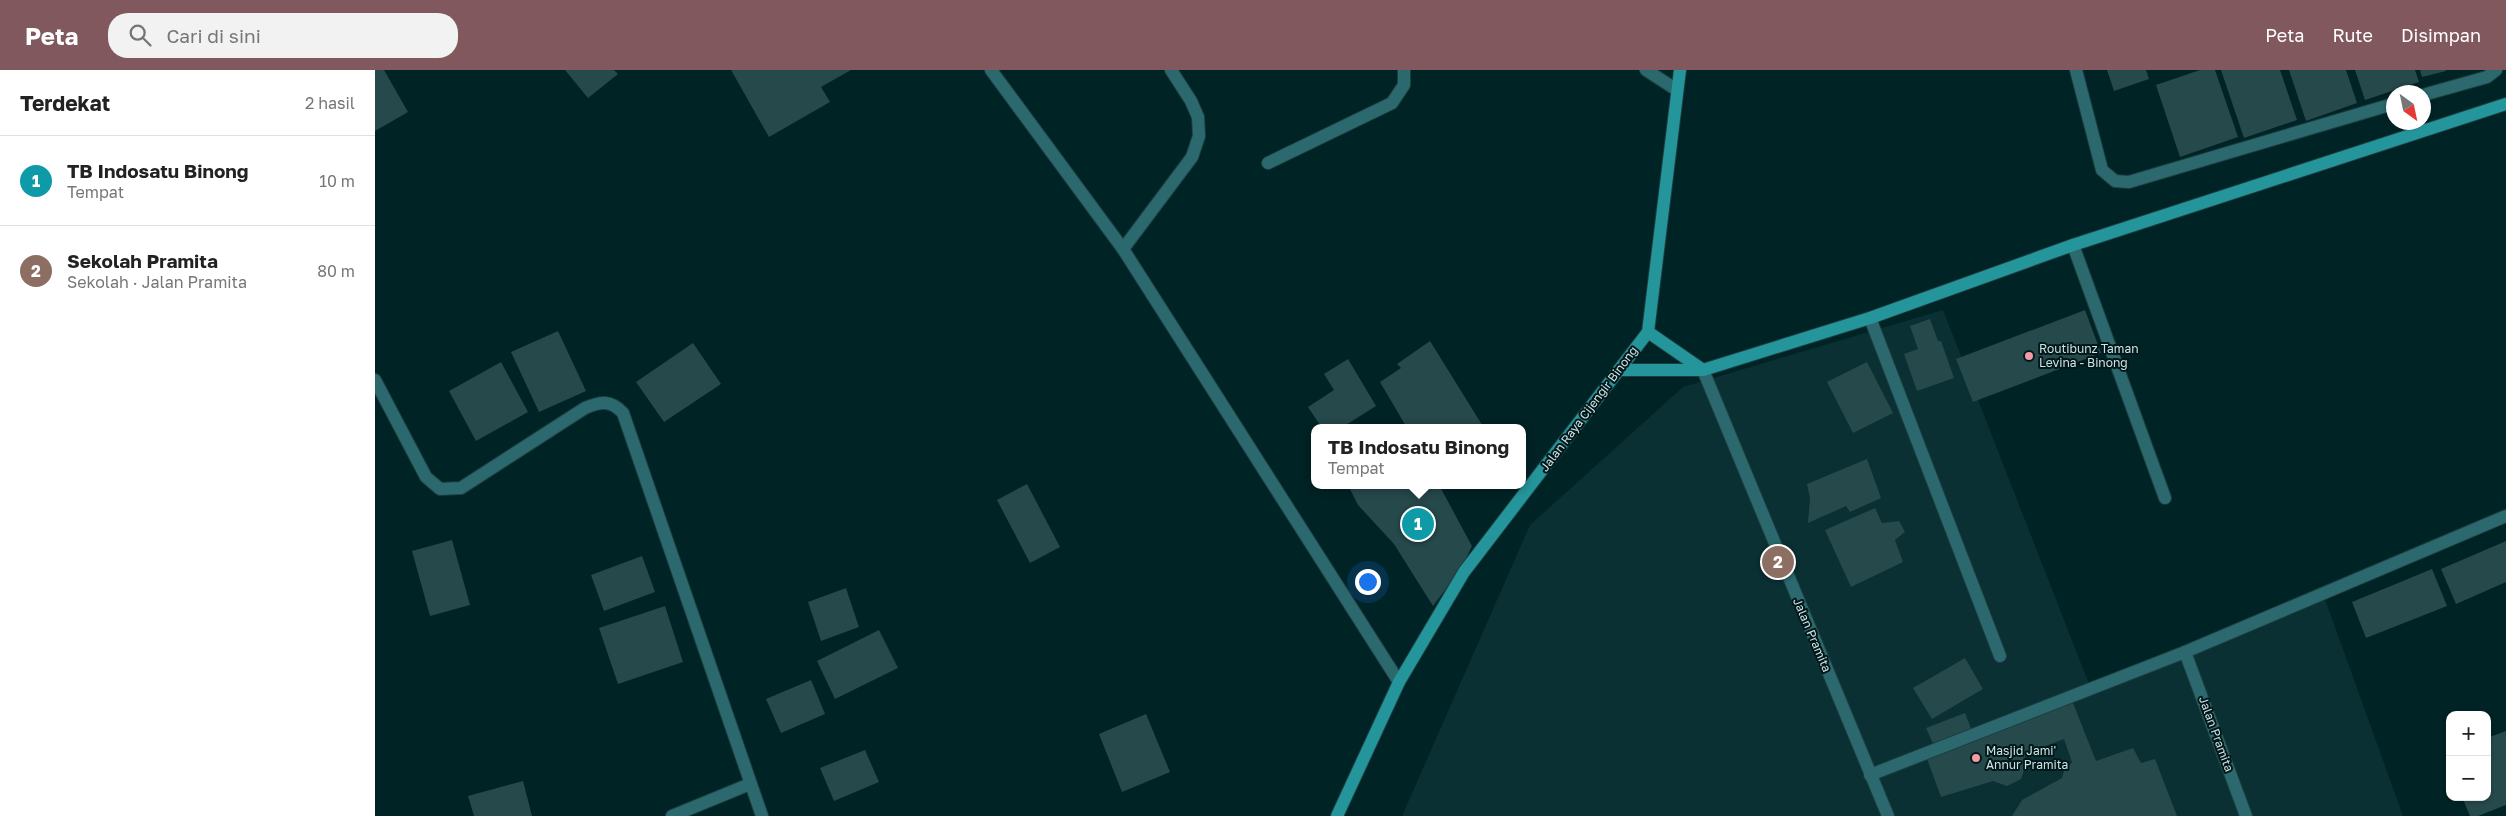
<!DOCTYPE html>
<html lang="id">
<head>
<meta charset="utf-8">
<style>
	:root { --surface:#fff; --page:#f2f2f2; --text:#222; --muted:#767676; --line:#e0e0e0; --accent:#80585d }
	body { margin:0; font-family:"Golos Text",sans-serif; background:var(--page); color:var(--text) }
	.controls { position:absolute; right:15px; bottom:15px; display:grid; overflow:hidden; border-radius:10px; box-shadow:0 1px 4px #0004 }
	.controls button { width:45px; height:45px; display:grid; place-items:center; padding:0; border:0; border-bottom:1px solid var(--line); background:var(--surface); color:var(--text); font:25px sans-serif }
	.compass { position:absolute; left:2011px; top:15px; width:45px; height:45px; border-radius:50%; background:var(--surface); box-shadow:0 1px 4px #0004; rotate:147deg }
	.you { position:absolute; left:992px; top:511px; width:18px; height:18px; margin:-12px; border:4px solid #fff; border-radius:50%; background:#1a73e8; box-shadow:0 0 0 8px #1a73e833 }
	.badge { display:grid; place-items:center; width:32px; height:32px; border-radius:50%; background:var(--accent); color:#fff; font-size:16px; font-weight:700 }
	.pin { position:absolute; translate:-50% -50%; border:2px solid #fff; box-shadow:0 1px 5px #0006 }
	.popup { position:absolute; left:936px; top:354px; width:215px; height:65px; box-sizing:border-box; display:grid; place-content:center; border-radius:10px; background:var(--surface); filter:drop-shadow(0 1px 4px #0005); font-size:16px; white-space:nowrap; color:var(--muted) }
	.popup b { font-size:19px; color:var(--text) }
	.popup::after { content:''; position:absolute; left:50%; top:100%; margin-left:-10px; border:10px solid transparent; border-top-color:var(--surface) }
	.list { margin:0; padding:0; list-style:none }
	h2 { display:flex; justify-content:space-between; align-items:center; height:65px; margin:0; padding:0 20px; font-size:21px }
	h2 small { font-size:16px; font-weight:400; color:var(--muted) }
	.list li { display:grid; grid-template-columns:32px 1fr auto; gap:15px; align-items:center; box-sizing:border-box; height:90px; padding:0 20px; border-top:1px solid var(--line) }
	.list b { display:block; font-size:19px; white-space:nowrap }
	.list p { margin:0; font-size:16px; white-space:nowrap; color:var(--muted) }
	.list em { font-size:16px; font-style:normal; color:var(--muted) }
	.icon { flex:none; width:28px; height:28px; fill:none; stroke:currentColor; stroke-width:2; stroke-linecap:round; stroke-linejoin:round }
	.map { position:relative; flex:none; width:2131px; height:746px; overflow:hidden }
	header { display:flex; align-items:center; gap:30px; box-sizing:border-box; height:70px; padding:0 25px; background:var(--accent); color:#fff }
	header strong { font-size:24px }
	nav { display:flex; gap:28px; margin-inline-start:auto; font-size:18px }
	.search { width:350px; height:45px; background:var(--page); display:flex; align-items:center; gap:12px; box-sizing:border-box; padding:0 18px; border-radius:20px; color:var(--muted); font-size:19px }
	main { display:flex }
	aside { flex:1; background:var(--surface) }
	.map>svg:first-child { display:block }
	.built { fill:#0a3033 }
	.building { fill:#26494c }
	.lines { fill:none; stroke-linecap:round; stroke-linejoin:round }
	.lane-casing { stroke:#1d3e40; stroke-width:14 }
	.street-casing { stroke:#1d3e40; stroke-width:14 }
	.secondary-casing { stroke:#1d3e40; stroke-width:14 }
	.lane { stroke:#2c696e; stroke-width:12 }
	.street { stroke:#2c696e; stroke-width:12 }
	.secondary { stroke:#25959c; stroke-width:12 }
	.poi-dot { fill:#f49aa5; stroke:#00181a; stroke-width:2 }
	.labels { text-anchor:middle; stroke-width:4; stroke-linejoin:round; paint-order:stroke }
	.poi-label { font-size:12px; fill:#cee1e3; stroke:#00181a; text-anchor:start }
	.street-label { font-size:12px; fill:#cee1e3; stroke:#00181a }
</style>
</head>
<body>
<header>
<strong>Peta</strong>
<div class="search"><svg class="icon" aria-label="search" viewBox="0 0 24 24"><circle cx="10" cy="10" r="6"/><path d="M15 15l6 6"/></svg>Cari di sini</div>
<nav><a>Peta</a><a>Rute</a><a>Disimpan</a></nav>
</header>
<main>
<aside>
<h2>Terdekat<small>2 hasil</small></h2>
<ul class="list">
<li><span class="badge" style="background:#0f9aa8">1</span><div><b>TB Indosatu Binong</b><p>Tempat</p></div><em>10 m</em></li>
<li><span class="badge" style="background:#8d6e63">2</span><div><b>Sekolah Pramita</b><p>Sekolah · Jalan Pramita</p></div><em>80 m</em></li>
</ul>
</aside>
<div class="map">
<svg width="2131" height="746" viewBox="0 0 2131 746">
	<rect width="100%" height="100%" fill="#002325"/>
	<path class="built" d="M1568 240 1714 614 1950 529 2028 746H1027L1155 455 1308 317Z"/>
	<g class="building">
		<path d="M0 0H9L33 42 0 61Z"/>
		<path d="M190 0H239L243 4 213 28Z"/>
		<path d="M356 0H476L446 17 455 32 394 67Z"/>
		<path d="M1732 0H1771L1774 9 1739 21Z"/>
		<path d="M1825 0H1840L1863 67 1805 87 1781 15Z"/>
		<path d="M1846 0H1905L1922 50 1869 68Z"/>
		<path d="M1914 0H1971L1982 33 1931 51Z"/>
		<path d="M1980 0H2040L2044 12 1990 30Z"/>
		<path d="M2045 0H2071V1L2047 7Z"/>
		<path d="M1710 240 1726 283 1598 332 1581 289Z"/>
		<path d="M1555 249 1563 271H1566L1579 308 1542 321 1529 284 1543 279 1535 256Z"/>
		<path d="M183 261 211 321 164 342 136 282Z"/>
		<path d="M1055 271 1109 358H1032L1005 312 1026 298 1022 294Z"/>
		<path d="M318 273 346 314 289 352 261 312Z"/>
		<path d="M973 289 1001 336 966 358H947L933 337 959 320 949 304Z"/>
		<path d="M126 292 153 342 101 371 74 321Z"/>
		<path d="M1492 292 1518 343 1478 363 1452 312Z"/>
		<path d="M1492 389 1506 428 1475 442 1471 436 1433 453 1435 428 1432 414Z"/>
		<path d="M652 414 685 477 655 493 622 430Z"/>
		<path d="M973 415H1064L1097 476 1086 499 1058 536 1019 474 983 435Z"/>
		<path d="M1500 438 1507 453 1524 451 1530 462 1520 470 1528 492 1476 517 1450 460Z"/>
		<path d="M77 470 95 535 55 546 37 481Z"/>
		<path d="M2131 471V512L2081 534 2066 499Z"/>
		<path d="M267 486 280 522 229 541 216 505Z"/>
		<path d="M2057 499 2072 536 1991 568 1977 532Z"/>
		<path d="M471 518 484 557 446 571 433 532Z"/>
		<path d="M290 536 308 592 243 614 224 558Z"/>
		<path d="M504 560 523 598 460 629 442 591Z"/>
		<path d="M1590 588 1608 619 1557 649 1538 618Z"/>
		<path d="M436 610 450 644 406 663 391 629Z"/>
		<path d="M1698 633 1721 691 1758 678 1766 693 1780 689 1802 746H1637L1647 730 1687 708 1689 701 1697 692 1689 669 1650 684V697L1646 709 1632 716 1618 711 1566 727 1551 686Z"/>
		<path d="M1590 643 1597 661 1559 676 1551 658Z"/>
		<path d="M771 644 795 702 747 722 724 664Z"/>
		<path d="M2131 661V735L2103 746H2095L2087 727H2112V668Z"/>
		<path d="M490 680 504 712 459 731 445 698Z"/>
		<path d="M2075 683V695L2071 685Z"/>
		<path d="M148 711 157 746H99L93 726Z"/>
	</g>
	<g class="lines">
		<g class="lane-casing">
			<path id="lane" d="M748 179 817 87 824 66 823 47 816 31 796 0"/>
		</g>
		<g class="street-casing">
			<g id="street">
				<path d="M616 0 748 179 1024 612"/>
				<path d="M1271 0 1302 20"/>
				<path d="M1701 0 1727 100 1740 111 1754 112 2018 34"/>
				<path d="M2048 25 2112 7 2121 0"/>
				<path d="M893 93 1017 33 1029 15V0"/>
				<path d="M1698 175 1790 428"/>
				<path d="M1495 248 1625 586"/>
				<path d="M1328 300 1513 746"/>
				<path d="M0 310 51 407 65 419 86 418 210 338C226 331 236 330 248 343L387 746"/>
				<path d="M1810 582 1871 746"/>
				<path d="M1495 705 1810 582 2131 446"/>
				<path d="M297 746 375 714"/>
			</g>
		</g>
		<g class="secondary-casing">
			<g id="secondary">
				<path d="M1273 262 1328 300"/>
				<path d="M1244 300H1328L1495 248 1698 175 2131 34"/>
				<path d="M962 746 1024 612 1089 502 1273 262 1305 0"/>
			</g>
		</g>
		<use href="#lane" class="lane"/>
		<use href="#street" class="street"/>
		<use href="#secondary" class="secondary"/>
	</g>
	<g class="poi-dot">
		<circle cx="1654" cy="286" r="5"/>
		<circle cx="1601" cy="688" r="5"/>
	</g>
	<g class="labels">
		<g class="poi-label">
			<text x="1664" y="283">Routibunz Taman<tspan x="1664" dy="14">Levina - Binong</tspan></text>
			<text x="1611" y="685">Masjid Jami'<tspan x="1611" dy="14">Annur Pramita</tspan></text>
		</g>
		<g class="street-label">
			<text transform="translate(1214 339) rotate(-53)" y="4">Jalan Raya Cijengir Binong</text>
			<text transform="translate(1437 565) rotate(67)" y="4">Jalan Pramita</text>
			<text transform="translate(1841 664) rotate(70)" y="4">Jalan Pramita</text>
		</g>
	</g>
</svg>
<div class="controls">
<button>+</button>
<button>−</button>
</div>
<svg class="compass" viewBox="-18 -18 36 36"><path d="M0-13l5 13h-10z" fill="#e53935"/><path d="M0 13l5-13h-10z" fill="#767676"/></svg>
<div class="you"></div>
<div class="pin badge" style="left:1043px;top:454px;background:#0f9aa8">1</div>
<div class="popup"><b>TB Indosatu Binong</b>Tempat</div>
<div class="pin badge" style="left:1403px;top:492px;background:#8d6e63">2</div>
</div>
</main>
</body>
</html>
